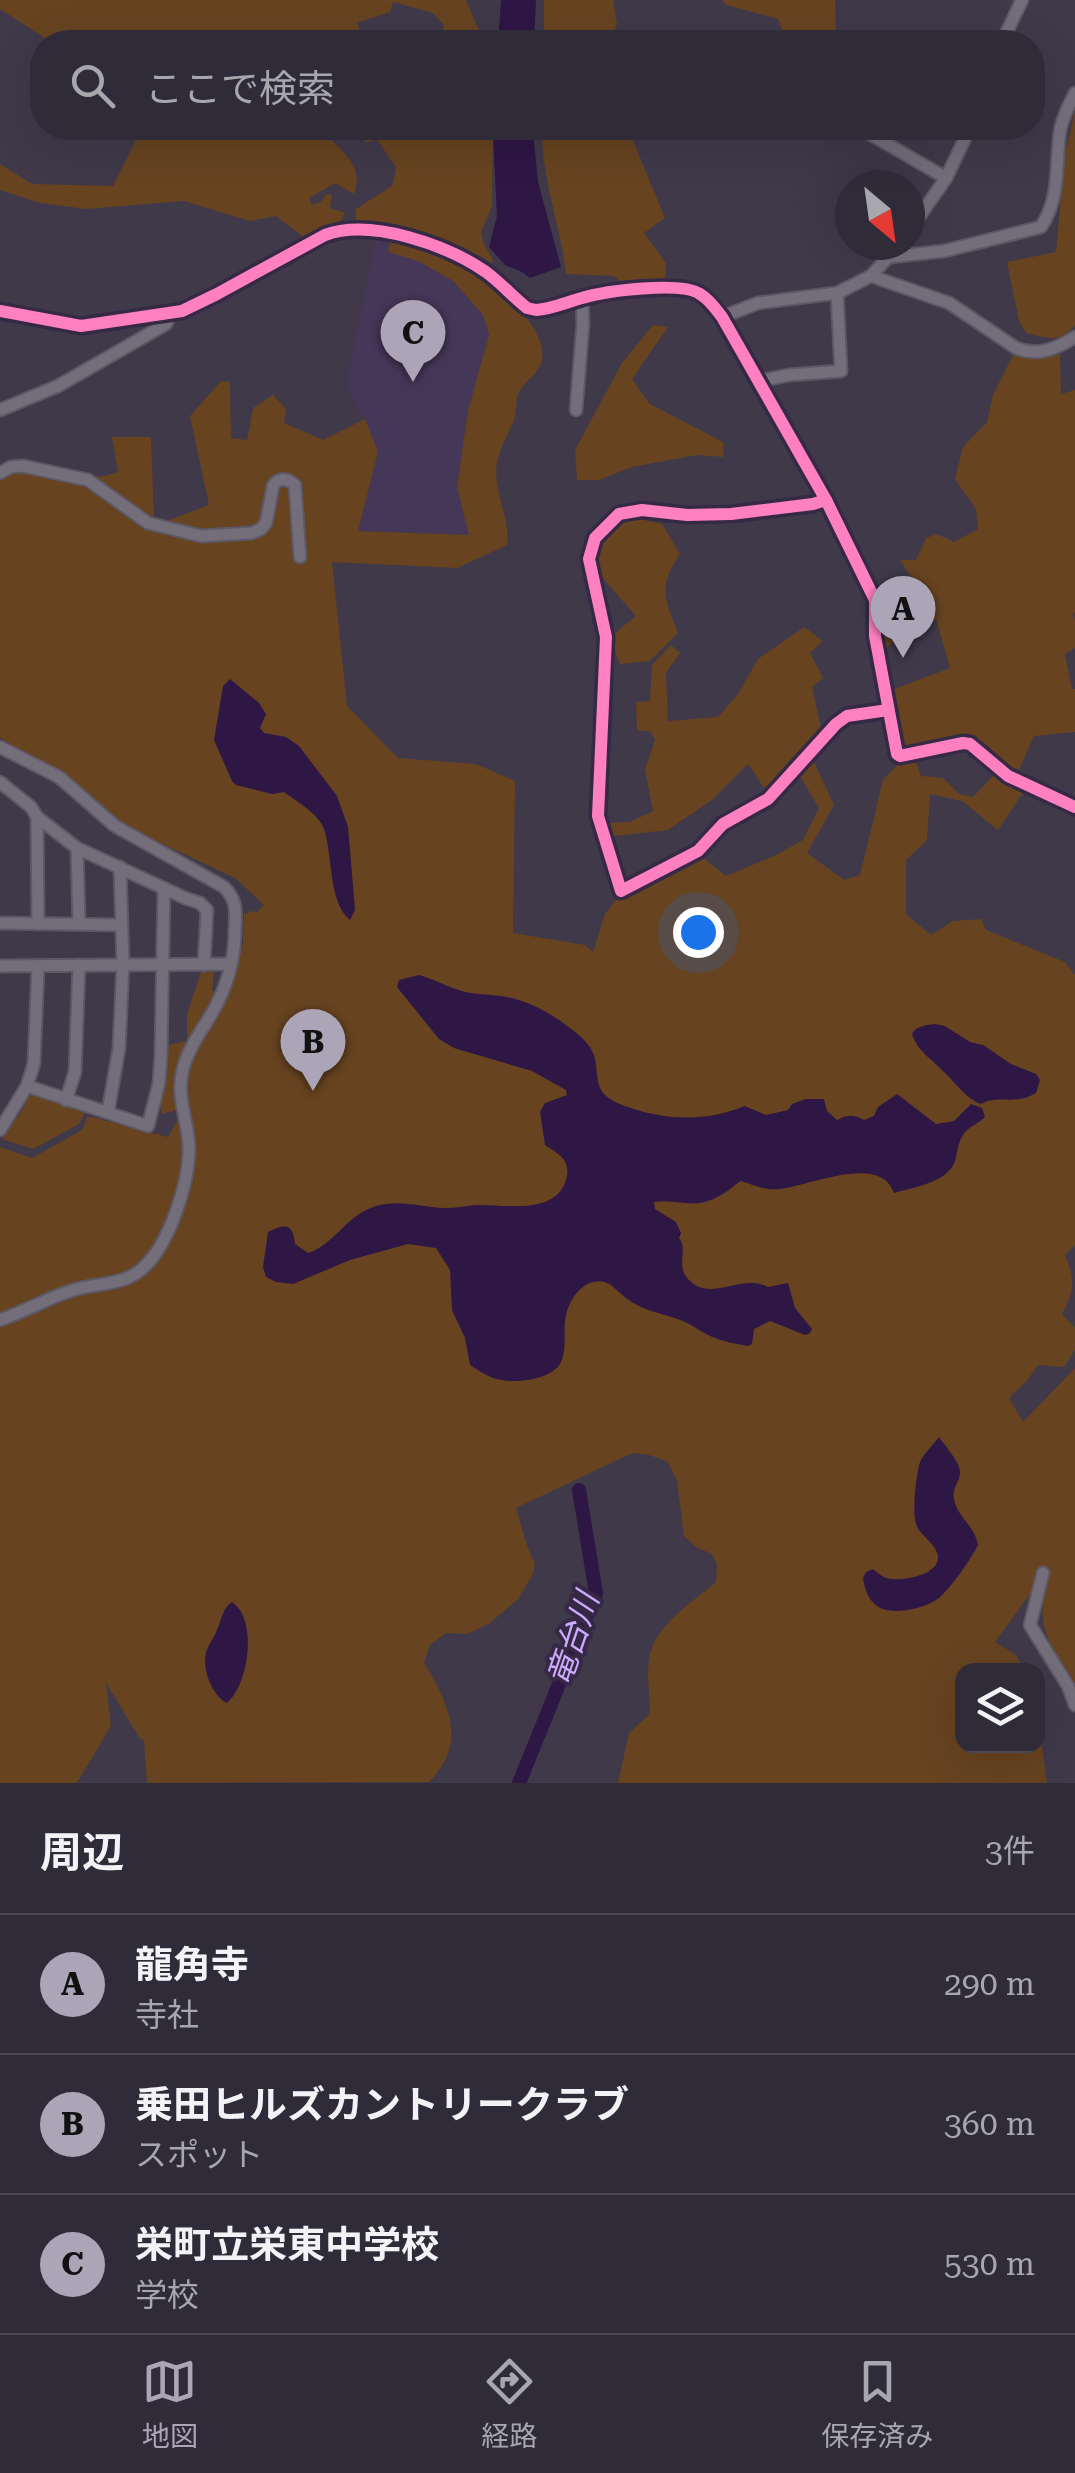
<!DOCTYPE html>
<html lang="ja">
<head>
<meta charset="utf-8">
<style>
	:root { --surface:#302b38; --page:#383340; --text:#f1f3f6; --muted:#a8a7ae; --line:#4b4753; --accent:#aca5b7 }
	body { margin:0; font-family:"Roboto Serif","Noto Sans JP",serif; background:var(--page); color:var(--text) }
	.controls { position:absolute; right:30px; bottom:30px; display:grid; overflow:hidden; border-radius:20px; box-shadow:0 10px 40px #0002 }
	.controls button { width:90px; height:90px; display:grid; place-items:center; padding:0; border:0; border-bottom:2px solid var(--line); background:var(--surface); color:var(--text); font:50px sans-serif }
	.compass { position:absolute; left:835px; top:170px; width:90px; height:90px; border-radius:50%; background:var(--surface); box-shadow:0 10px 40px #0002; rotate:151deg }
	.you { position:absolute; left:698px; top:932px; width:35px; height:35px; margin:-25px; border:8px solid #fff; border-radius:50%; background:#1a73e8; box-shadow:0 0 0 15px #1a73e833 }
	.badge { display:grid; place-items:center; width:65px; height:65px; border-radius:50%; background:var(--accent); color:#111; font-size:32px; font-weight:700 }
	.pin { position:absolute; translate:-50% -82px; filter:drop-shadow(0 2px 5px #0008) }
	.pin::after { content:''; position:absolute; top:52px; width:35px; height:30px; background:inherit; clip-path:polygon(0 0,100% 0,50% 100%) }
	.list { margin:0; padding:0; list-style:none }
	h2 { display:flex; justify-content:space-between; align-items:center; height:130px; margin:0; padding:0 40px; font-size:42px }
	h2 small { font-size:32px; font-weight:400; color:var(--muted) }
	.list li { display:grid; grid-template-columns:65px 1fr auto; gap:30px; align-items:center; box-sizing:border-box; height:140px; padding:0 40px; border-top:2px solid var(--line) }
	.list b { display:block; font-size:38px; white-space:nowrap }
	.list p { margin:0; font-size:32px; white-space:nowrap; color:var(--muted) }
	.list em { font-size:32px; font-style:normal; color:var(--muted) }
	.icon { flex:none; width:55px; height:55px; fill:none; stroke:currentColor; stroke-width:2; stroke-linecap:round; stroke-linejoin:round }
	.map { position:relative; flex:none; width:1075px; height:1783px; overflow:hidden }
	.search { position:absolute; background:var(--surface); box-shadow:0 10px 40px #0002; left:30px; right:30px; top:30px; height:110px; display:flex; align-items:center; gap:25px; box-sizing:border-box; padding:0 35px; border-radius:40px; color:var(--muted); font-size:38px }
	.sheet { height:550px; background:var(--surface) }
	nav { display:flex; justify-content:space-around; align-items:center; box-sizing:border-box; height:140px; border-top:2px solid var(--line); background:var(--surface); font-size:28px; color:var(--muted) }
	nav a { display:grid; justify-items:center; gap:5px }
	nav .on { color:var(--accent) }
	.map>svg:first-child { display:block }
	.built { fill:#453758 }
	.green { fill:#674320 }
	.water { fill:#2e1645 }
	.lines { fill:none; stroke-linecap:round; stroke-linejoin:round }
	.river { stroke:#2e1645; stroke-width:14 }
	.minor-casing { stroke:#5d5866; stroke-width:15 }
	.minor { stroke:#736e7a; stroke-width:11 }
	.cycleway-casing { stroke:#352945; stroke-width:19 }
	.cycleway { stroke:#ff80c0; stroke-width:12 }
	.labels { text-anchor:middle; stroke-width:8; stroke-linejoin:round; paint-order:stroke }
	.water-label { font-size:32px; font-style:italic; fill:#cdaafe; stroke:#352945 }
</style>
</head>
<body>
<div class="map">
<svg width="1075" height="1783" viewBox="0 0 1075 1783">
	<rect width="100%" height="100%" fill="#40394a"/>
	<path class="built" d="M376 238 390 241 388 252 418 261 453 281 483 315 489 335 468 410 457 486 470 535 358 531 378 452 365 419 350 395 349 369Z"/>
	<g class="green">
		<path d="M0 0H466L484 42H440L444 25 433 13 393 2 390 12 357 23 365 42H51L0 9Z"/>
		<path d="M544 0H613L617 24 610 42H544Z"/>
		<path d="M722 0H835L836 37 814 42H786L778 19 727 5Z"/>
		<path d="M1075 111V325C1059 344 1048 338 1026 333L1019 321 1007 262 1056 252 1065 154Z"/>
		<path d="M142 128H318C337 146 366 165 354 194L335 183 309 198 312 205 322 201 326 194 332 195 330 208 345 213 341 221 305 238 276 216 250 221 184 201 86 209 40 203 0 190V164L32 184 113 186Z"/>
		<path d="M370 128H493L492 206 481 232 483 242 494 262H490C440 233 413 227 356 222V209L392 186 396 168 377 139 365 143 366 132Z"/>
		<path d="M542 128H625L634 143 665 218 644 233 666 263 665 284 621 282 614 276 566 274C561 225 541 178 542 128Z"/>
		<path d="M390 241C407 245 426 248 442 254 474 265 549 321 542 360 539 374 527 379 520 390 515 399 517 410 514 420 508 436 501 444 497 462 492 490 511 518 507 545L457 568 332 562 347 706 398 758 476 764 515 781 513 933 585 945 593 952 605 914 617 898 651 882 698 854 726 876 774 856 803 840 819 808 798 773 814 762 834 805 807 853 844 880 860 875 883 780 906 756 914 758 921 776 943 778 959 794 973 797 998 771 1026 788 998 830 962 801 930 794 927 840 906 860V914L931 935 953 921 981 919 986 930 1065 962 1075 975V1245L1065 1255C1075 1277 1075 1291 1062 1314L1075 1328V1350L1064 1367 1038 1365 1026 1382 1009 1398 1023 1422 1075 1368V1685C1064 1665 1045 1642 1043 1619 1041 1603 1047 1596 1041 1579L995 1642 1016 1655 1024 1670H962V1746H1038V1719L1047 1783H618L629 1733 650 1714C650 1695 645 1669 651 1651 659 1623 695 1600 716 1582L717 1564 712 1554 696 1547 684 1536 677 1480 667 1461 649 1455 632 1453 516 1508 527 1546 535 1564 533 1574 518 1599 490 1623 467 1634 446 1633 430 1645 424 1662C449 1705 468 1742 429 1782L147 1783 144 1739 141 1740 106 1683 111 1726 77 1783H0V1147L32 1158 82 1130 88 1116 168 1137 185 1108 162 1114 159 1097 166 1045 187 1041V1015L202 969 214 970 212 991H224L243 944 244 914 253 911 257 912 264 905 235 878 152 839 116 820 63 773 0 738V468L28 463 101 477 118 472 112 437H151L154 519 168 524 167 521 209 505 190 416 221 381 230 382 231 438 247 440 253 408 273 395 286 409 284 423 323 440 365 419 378 452 358 531 469 535 457 487 468 410 489 335 483 315 453 281 418 261 388 252Z"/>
		<path d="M653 325 668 327 632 379 650 404 723 442 724 457 697 455 632 467 599 480H577L575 450 622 363Z"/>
		<path d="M1060 354 1061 394 1075 390V612L1073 615 1075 621V648L1065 654 1072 689H1075V732L1034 736 1019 770C997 762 997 750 981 741 965 732 920 746 901 750L889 691 950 668 936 619 914 625 886 648 882 615 918 587 900 560H916L926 538 937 534 954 542 978 529 976 509 955 479 963 447 987 422 993 395 1013 355 1027 358Z"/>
		<path d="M631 517 662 524 680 554C657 588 665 598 678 633L650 661 620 664 610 637 636 616 600 575 597 547 610 530Z"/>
		<path d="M804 627 823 641 810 653 823 678 812 687 822 733 778 779 764 788 748 764 712 800 668 830 614 836 609 823 630 822 653 811 645 769 655 740 651 732 637 730 636 702 650 701 652 665 671 645 680 653 666 673 668 721 718 717 738 694 758 659Z"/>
		<path d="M31 1091 86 1110 79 1124 33 1149 2 1139 23 1109Z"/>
	</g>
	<g class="water">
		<path d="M501 0H536L534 42H501L499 30Z"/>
		<path d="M533 131 538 182 561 267 530 278 522 272 505 265 489 247 497 216 493 136Z"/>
		<path d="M230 679 259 703 266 714 260 728 264 733 286 737 299 746 337 796 348 827 355 910 350 920C328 902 333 855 324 829 318 813 297 802 284 792L272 794 236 785 232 781 214 740 223 686Z"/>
		<path d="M419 975C434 979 447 987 462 991 475 995 488 994 501 996 528 1000 549 1012 570 1028 583 1038 595 1048 596 1065 597 1072 597 1081 600 1088 606 1100 619 1104 631 1108 669 1121 708 1121 745 1106L766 1115 788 1110 792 1104 806 1099H824L827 1111 837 1120C848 1115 853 1114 864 1120L874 1116 878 1107 897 1094 936 1124 954 1121 971 1104 982 1108 985 1117C979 1123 971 1126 966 1131 958 1139 958 1151 955 1161 947 1183 914 1187 894 1193 880 1152 808 1187 778 1189 764 1191 753 1184 740 1181 725 1194 708 1206 686 1203 675 1202 665 1200 654 1202L655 1209 676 1222 681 1233 679 1238C689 1250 674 1267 690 1281 712 1302 742 1273 768 1287L788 1283 795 1308 812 1329 810 1333 805 1335 770 1321 754 1329 752 1344 748 1346C735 1344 722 1341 710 1336 701 1332 693 1325 683 1321 665 1314 642 1311 626 1298 615 1290 609 1278 594 1282 586 1283 580 1289 575 1295 557 1320 570 1341 561 1362 553 1380 514 1384 497 1379 488 1377 478 1370 470 1365L465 1338 452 1310 450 1270 436 1248 408 1244 350 1260 293 1284 276 1282 266 1277 263 1267 268 1232C286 1223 293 1224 295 1244L308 1253C334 1245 346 1215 376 1206 399 1199 421 1207 445 1208 455 1208 465 1206 476 1205 503 1204 555 1216 566 1180 572 1159 558 1154 545 1145L540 1112 545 1103 567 1095 566 1090 532 1071 454 1048 439 1039 397 987 399 980Z"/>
		<path d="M935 1024 945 1026 970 1042 983 1045 1011 1064 1036 1074 1040 1080 1036 1093C1014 1106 999 1094 981 1104 966 1099 956 1083 944 1072 932 1059 918 1052 912 1034 916 1026 926 1025 935 1024Z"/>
		<path d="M939 1437C945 1446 960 1462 960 1472 960 1484 950 1487 955 1503 960 1519 975 1527 978 1545 969 1562 953 1585 939 1598 932 1603 925 1606 917 1608 887 1615 868 1611 863 1578L866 1572 873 1569C875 1571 883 1577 886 1578 899 1582 939 1576 938 1557 937 1544 920 1536 916 1524 912 1511 916 1475 920 1462 924 1453 933 1445 939 1437Z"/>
		<path d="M232 1602C258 1619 249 1684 227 1703 212 1696 202 1669 206 1653 208 1645 214 1638 217 1630 222 1619 222 1609 232 1602Z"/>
	</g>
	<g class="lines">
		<path class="river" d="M519 1783 596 1593 579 1490"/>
		<g class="minor-casing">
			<g id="minor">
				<path d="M1002 42 1022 0"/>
				<path d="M863 130 946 178"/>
				<path d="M910 230 946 178 970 128"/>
				<path d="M890 257 944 251 1041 227C1061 196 1055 166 1060 131 1062 118 1069 105 1075 93"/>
				<path d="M871 276 949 303 1016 348C1037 357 1056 349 1075 337"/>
				<path d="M0 311 81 326 182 311 217 294 325 235C371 218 447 245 486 272 501 283 513 297 527 308L536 310C552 309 567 302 582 298 605 291 681 281 700 294 709 299 716 309 722 317L826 500 875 600V636L897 754 900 756 963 743 970 744 1008 776 1075 807"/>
				<path d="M722 317 758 303 837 293 871 276 899 245"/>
				<path d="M759 381 789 375 841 371 837 293"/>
				<path d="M0 410 58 386 166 324 171 313"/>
				<path d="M576 410 583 323 582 298"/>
				<path d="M0 473 11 467 23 466 88 480 148 523 201 536 252 533 261 529 266 523 273 486C279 477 287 478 295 485L300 557"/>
				<path d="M826 500 813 504 731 514 687 515 642 510 619 514 595 538 589 559 606 637 598 816 621 891 698 851 723 824 768 799 836 724 847 716 888 710"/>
				<path d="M0 747 59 777 115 826 224 887C237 900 236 911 235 929 235 954 229 979 218 1002 207 1024 189 1045 183 1069 175 1098 190 1124 189 1152 188 1185 170 1240 147 1264 127 1286 103 1282 77 1289 53 1295 27 1311 0 1320"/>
				<path d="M0 782 31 807 37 817 77 848 185 898 200 903 207 910 204 965"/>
				<path d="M37 817 38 924"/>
				<path d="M77 848 79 924"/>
				<path d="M0 923 121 925"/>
				<path d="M0 966 231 964"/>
				<path d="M27 1086 148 1126 159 1083 161 1054 164 888"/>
				<path d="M66 1100 75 1072 79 965"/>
				<path d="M108 1112 119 1048 123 964 120 867"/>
				<path d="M0 1130 27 1086 34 1063 38 966"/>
				<path d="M1043 1573 1030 1625 1068 1686 1075 1705"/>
			</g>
		</g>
		<use href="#minor" class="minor"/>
		<g class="cycleway-casing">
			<g id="cycleway">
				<path d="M0 311 81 326 182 311 217 294 325 235C371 218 447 245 486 272 501 283 513 297 527 308L536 310C552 309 567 302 582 298 605 291 681 281 700 294 709 299 716 309 722 317L826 500 875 600V636L897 754 900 756 963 743 970 744 1008 776 1075 807"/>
				<path d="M826 500 813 504 731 514 687 515 642 510 619 514 595 538 589 559 606 637 598 816 621 891 698 851 723 824 768 799 836 724 847 716 888 710"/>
			</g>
		</g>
		<use href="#cycleway" class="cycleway"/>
	</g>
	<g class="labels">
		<g class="water-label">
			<text transform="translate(573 1639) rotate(-71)" y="11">竜台川</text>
		</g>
	</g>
</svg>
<div class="controls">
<button><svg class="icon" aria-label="layers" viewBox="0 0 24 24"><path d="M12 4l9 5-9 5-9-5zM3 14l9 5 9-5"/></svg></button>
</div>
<svg class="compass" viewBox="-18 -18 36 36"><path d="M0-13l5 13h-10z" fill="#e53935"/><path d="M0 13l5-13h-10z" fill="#a8a7ae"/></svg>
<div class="you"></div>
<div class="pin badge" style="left:903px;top:658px">A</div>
<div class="pin badge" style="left:313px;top:1091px">B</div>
<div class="pin badge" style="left:413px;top:382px">C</div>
<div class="search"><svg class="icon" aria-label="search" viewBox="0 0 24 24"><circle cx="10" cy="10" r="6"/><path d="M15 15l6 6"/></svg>ここで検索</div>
</div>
<section class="sheet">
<h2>周辺<small>3件</small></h2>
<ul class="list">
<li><span class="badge">A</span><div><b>龍角寺</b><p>寺社</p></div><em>290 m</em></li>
<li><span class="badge">B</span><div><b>乗田ヒルズカントリークラブ</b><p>スポット</p></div><em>360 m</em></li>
<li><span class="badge">C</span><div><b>栄町立栄東中学校</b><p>学校</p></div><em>530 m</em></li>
</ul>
</section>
<nav>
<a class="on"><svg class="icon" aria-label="map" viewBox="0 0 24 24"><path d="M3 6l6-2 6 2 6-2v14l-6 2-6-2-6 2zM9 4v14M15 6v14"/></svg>地図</a>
<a><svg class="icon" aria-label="directions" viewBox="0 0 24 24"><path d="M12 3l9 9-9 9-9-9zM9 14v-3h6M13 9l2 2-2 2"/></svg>経路</a>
<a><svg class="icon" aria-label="saved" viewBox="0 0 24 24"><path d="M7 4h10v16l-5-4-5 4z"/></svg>保存済み</a>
</nav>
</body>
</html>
